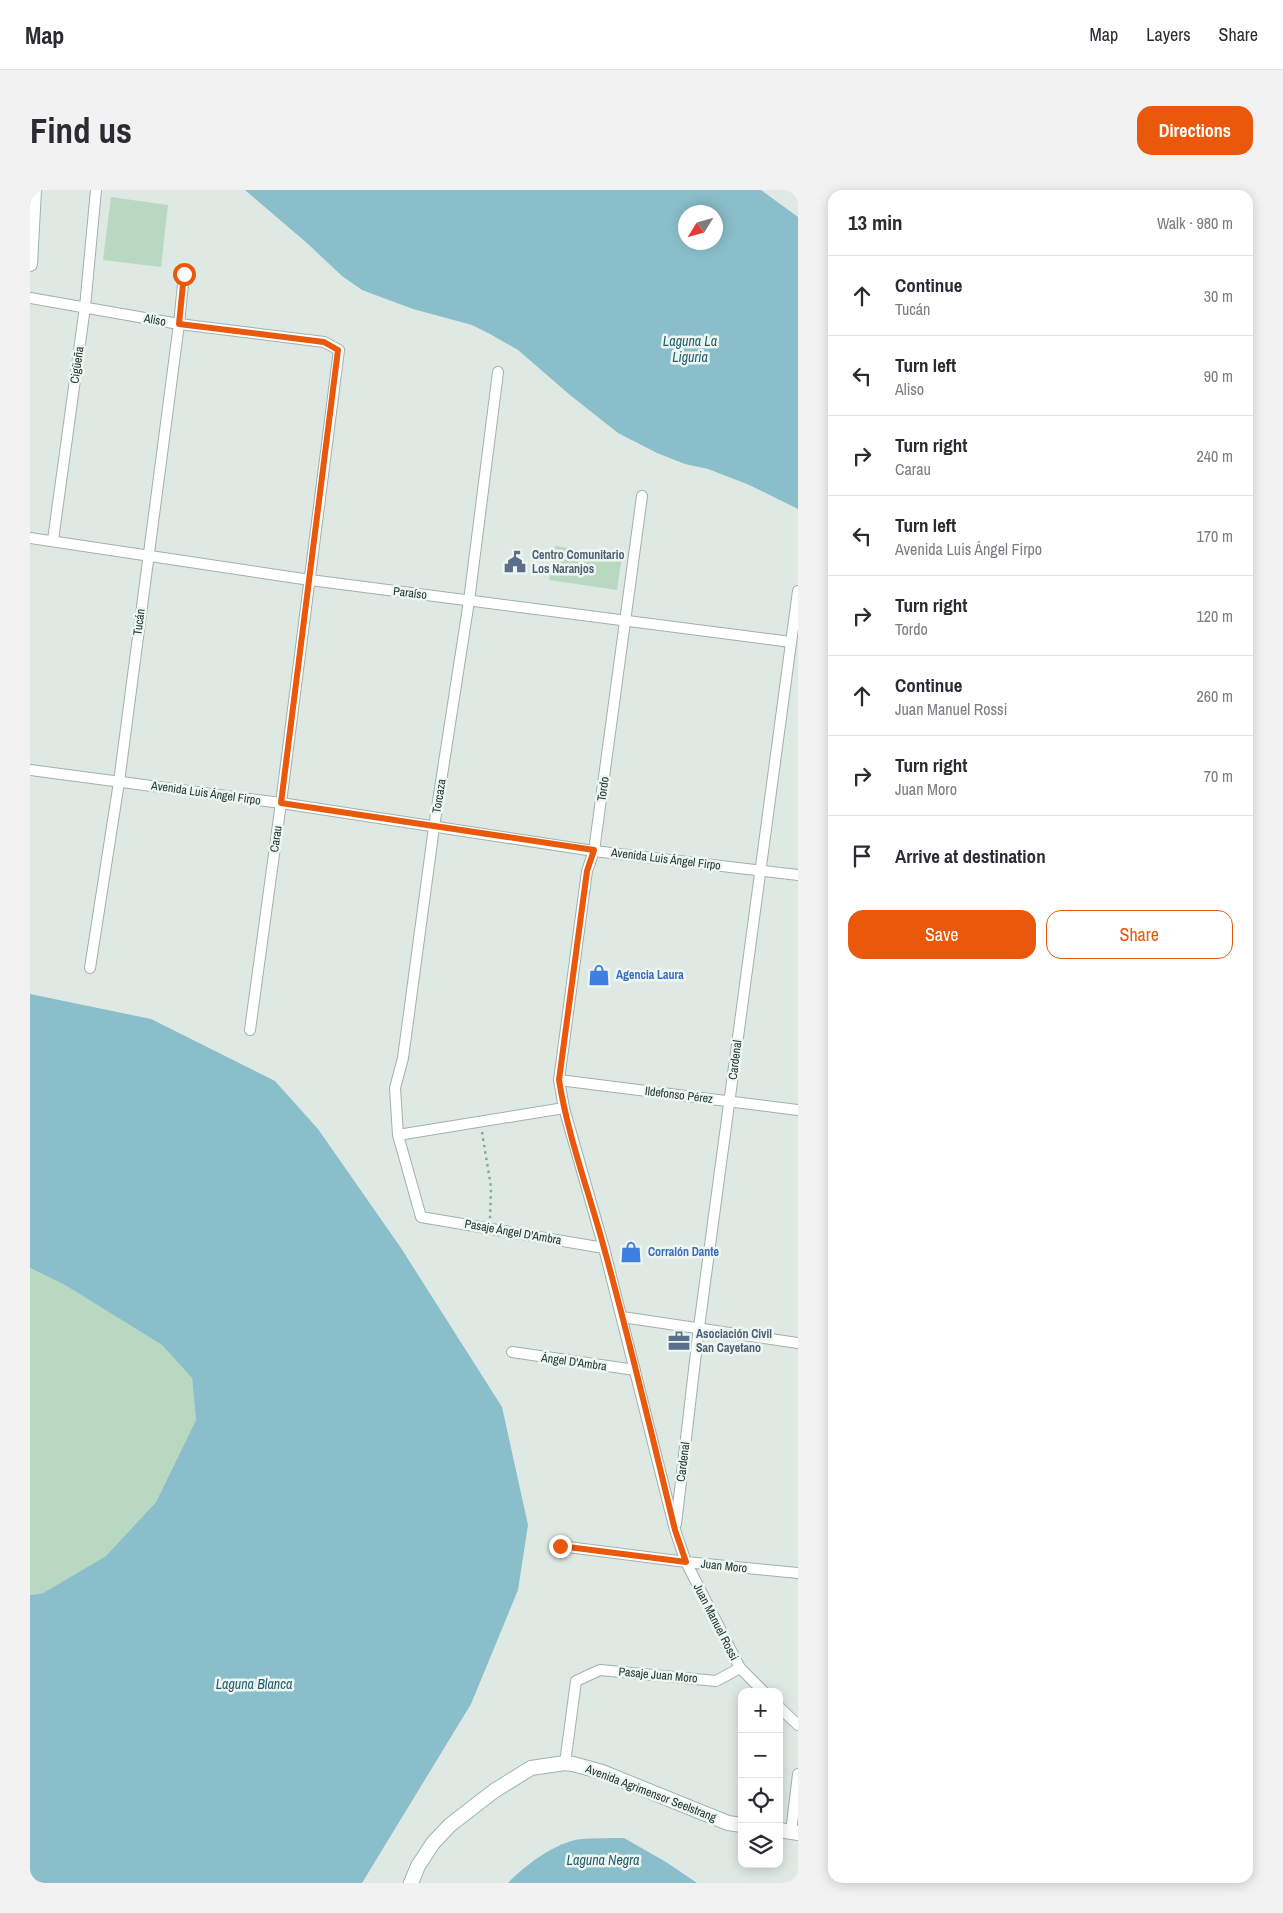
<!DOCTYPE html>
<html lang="en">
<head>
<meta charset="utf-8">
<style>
	:root { --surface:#fff; --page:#f2f2f3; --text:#2b2b33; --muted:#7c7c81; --line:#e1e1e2; --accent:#ea580c }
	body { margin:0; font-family:"Archivo Narrow",sans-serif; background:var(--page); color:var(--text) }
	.controls { position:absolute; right:15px; bottom:15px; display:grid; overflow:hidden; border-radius:10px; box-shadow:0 2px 12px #0003 }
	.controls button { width:45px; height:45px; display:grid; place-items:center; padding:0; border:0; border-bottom:1px solid var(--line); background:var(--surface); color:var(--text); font:25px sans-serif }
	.compass { position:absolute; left:648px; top:15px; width:45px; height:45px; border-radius:50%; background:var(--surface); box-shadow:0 2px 12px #0003; rotate:233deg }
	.stop { position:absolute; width:15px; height:15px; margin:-11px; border:4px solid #ea580c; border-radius:50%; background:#fff }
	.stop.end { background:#ea580c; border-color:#fff; box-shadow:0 1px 5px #0008 }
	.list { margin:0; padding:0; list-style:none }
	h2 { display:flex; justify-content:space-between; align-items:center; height:65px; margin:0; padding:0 20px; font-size:21px }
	h2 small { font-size:16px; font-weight:400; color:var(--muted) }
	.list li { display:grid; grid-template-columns:32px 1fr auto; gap:15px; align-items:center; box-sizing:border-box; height:80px; padding:0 20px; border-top:1px solid var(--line) }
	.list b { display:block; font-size:19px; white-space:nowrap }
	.list p { margin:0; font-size:16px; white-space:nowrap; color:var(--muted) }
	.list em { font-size:16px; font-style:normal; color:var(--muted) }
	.actions { display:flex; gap:10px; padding:15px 20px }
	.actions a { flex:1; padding:11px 0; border:1px solid var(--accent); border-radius:15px; text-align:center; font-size:18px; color:var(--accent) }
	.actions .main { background:var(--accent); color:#fff }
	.icon { flex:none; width:28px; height:28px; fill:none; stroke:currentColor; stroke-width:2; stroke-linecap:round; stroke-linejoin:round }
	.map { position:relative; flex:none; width:768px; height:1693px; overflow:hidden; border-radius:15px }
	header { display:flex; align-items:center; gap:30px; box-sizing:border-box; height:70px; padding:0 25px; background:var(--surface); border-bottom:1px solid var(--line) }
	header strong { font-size:24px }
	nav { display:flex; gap:28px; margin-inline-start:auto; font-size:18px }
	.intro { display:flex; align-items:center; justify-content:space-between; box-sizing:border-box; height:120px; padding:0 30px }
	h1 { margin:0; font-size:35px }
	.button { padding:12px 22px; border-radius:15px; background:var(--accent); color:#fff; font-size:18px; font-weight:700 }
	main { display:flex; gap:30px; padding:0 30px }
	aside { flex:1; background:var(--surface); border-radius:15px; box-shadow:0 2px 12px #0003 }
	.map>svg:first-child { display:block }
	.green { fill:#b9d8c2 }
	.water { fill:#8abeca; fill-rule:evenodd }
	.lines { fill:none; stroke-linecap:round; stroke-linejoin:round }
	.street-casing { stroke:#a2b0ab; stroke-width:12 }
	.secondary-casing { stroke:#9fb3ac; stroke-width:16 }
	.path { stroke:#81aa9e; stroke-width:2.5; stroke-dasharray:2.5 4; stroke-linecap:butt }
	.street { stroke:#fff; stroke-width:10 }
	.secondary { stroke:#fff; stroke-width:14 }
	.route { stroke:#ea580c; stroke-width:6 }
	.labels { text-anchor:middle; stroke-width:5; stroke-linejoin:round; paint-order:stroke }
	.street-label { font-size:12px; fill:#213731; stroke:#eef6f2 }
	.service-label { font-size:12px; font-weight:bold; fill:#4e5e75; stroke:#eef6f2; text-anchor:start }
	.shop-label { font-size:12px; font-weight:bold; fill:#366cbe; stroke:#eef6f2; text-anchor:start }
	.water-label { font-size:14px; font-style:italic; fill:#215e6d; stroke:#eef6f2 }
</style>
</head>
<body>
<header>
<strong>Map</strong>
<nav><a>Map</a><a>Layers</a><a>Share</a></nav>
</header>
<div class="intro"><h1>Find us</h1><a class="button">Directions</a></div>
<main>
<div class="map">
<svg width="768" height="1693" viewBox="0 0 768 1693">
	<rect width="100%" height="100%" fill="#dfe9e4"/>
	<g class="green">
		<path d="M81 7 138 15 131 77 73 70Z"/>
		<path d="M525 356 592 366 587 400 519 390Z"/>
		<path d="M0 1078 35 1095 132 1155 162 1188 166 1230 126 1312 76 1366 13 1403 0 1405Z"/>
	</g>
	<g class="water">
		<path d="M215 0H731L768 27V319L717 294 678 279 655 274 627 263 588 243 540 205 488 160 460 144 442 135 383 119 332 100 312 86 278 54ZM656 22H686V52H656Z"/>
		<path d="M0 804 121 829 245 891 288 939 371 1058 472 1217 498 1335 488 1400 441 1514 332 1693H0V1405L13 1403 76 1366 126 1312 166 1230 162 1188 132 1155 35 1095 0 1078Z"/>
		<path d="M594 1648 636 1672 667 1693H478C495 1675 526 1652 551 1649 565 1648 580 1648 594 1648Z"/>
	</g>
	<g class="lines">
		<g class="street-casing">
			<g id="street">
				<path d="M0 108 149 134 294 152 309 160 251 613 220 840"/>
				<path d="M468 182 439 411 404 637 373 868 365 898 368 945 391 1027 574 1058"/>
				<path d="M612 306 564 661 557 681 529 890 534 918 574 1058 645 1340 656 1372 710 1478 734 1502"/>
				<path d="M0 348 280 390 761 452"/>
				<path d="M23 350 55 117 66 0"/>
				<path d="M0 580 251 613 564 661 768 685"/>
				<path d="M60 778 89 592 149 134 154 84"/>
				<path d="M529 890 768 920"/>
				<path d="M368 945 534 918"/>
				<path d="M592 1127 768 1153"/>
				<path d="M482 1162 605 1180"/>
				<path d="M646 1334 669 1137 768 401"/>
				<path d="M530 1356 656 1372 768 1383"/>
				<path d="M749 1517 768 1535"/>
				<path d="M535 1573 546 1491 570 1480 686 1491 710 1478"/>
				<path d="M761 1642 768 1584"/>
			</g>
		</g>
		<g class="secondary-casing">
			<g id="secondary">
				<path d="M0 74 4 0"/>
				<path d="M749 1640 768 1643"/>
				<path d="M381 1693 388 1676 403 1653 420 1635 464 1601 501 1578 535 1573 543 1574 572 1582 698 1633 712 1635"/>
			</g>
		</g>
		<path class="path" d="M452 942 461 997 460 1029"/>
		<use href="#street" class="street"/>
		<use href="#secondary" class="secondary"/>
	</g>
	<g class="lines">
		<path class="route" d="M154 84 149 134 294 152 308 160 251 613 564 660 557 681 529 890C538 947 559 1002 574 1058 600 1151 622 1246 645 1340L656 1372 530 1356"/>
	</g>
	<defs>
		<g id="civic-bare" transform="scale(1.725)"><path d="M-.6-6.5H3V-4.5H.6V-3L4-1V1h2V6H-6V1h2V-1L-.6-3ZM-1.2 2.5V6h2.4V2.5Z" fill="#5c6f8a" stroke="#eef6f2" stroke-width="2.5" paint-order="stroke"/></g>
		<g id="shop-bare" transform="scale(1.725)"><path d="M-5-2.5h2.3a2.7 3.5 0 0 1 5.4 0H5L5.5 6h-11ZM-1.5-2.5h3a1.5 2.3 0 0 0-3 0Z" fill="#3f7fe0" stroke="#eef6f2" stroke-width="2.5" paint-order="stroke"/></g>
		<g id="office-bare" transform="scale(1.725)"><path d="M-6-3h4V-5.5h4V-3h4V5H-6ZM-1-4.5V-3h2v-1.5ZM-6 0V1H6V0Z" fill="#5c6f8a" stroke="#eef6f2" stroke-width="2.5" paint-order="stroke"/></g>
	</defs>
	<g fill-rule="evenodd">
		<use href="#civic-bare" x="485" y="372"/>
		<use href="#shop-bare" x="569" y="785"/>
		<use href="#shop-bare" x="601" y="1062"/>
		<use href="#office-bare" x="649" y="1151"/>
	</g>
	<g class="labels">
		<g class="street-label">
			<text transform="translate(125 130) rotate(10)" y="4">Aliso</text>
			<text transform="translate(47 175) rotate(-82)" y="4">Cigüeña</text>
			<text transform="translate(380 403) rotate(7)" y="4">Paraíso</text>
			<text transform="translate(109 432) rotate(-83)" y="4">Tucán</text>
			<text transform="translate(573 599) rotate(-82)" y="4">Tordo</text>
			<text transform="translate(176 603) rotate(8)" y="4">Avenida Luis Ángel Firpo</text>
			<text transform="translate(409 606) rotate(-81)" y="4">Torcaza</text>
			<text transform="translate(246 649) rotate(-82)" y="4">Carau</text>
			<text transform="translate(636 669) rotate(7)" y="4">Avenida Luis Ángel Firpo</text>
			<text transform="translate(705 870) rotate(-83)" y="4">Cardenal</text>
			<text transform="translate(649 905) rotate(7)" y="4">Ildefonso Pérez</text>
			<text transform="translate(483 1042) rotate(10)" y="4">Pasaje Ángel D'Ambra</text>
			<text transform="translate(544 1172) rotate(8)" y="4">Ángel D'Ambra</text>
			<text transform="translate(653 1272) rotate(-83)" y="4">Cardenal</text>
			<text transform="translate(694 1376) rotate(6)" y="4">Juan Moro</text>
			<text transform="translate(686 1432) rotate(63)" y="4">Juan Manuel Rossi</text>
			<text transform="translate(628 1485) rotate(5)" y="4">Pasaje Juan Moro</text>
			<text transform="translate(621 1603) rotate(21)" y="4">Avenida Agrimensor Seelstrang</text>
		</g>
		<g class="service-label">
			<text x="502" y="369">Centro Comunitario<tspan x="502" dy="14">Los Naranjos</tspan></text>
			<text x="666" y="1148">Asociación Civil<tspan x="666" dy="14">San Cayetano</tspan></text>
		</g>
		<g class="shop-label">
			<text x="586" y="789">Agencia Laura</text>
			<text x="618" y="1066">Corralón Dante</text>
		</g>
		<g class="water-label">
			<text x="660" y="156">Laguna La<tspan x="660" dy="16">Liguria</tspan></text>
			<text x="224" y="1499">Laguna Blanca</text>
			<text x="573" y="1675">Laguna Negra</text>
		</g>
	</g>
</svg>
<div class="controls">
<button>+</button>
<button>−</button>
<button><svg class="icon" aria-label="locate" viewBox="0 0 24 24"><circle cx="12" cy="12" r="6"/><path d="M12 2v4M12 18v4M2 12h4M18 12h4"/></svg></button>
<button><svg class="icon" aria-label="layers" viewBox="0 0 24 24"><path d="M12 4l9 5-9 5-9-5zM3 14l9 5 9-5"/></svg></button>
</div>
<svg class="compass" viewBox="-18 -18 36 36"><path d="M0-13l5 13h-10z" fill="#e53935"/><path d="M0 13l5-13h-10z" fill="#7c7c81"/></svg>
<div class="stop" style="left:154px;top:84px"></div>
<div class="stop end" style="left:530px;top:1356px"></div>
</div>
<aside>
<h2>13 min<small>Walk · 980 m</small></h2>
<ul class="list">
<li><svg class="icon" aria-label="ahead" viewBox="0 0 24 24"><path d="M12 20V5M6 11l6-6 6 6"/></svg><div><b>Continue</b><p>Tucán</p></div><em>30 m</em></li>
<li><svg class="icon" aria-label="left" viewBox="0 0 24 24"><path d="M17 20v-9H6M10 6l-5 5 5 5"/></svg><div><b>Turn left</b><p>Aliso</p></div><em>90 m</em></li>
<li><svg class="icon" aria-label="right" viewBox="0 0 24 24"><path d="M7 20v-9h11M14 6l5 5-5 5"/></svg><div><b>Turn right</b><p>Carau</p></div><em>240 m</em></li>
<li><svg class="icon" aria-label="left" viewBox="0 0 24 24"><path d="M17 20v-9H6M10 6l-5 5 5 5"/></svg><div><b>Turn left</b><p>Avenida Luis Ángel Firpo</p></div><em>170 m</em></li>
<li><svg class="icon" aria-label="right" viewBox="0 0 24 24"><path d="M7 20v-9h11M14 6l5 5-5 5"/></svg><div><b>Turn right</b><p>Tordo</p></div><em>120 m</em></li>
<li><svg class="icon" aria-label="ahead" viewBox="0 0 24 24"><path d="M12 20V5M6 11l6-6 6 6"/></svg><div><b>Continue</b><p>Juan Manuel Rossi</p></div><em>260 m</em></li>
<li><svg class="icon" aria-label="right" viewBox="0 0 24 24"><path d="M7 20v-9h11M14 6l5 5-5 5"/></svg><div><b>Turn right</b><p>Juan Moro</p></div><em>70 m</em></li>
<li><svg class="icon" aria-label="arrive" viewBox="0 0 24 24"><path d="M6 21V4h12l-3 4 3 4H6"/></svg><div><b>Arrive at destination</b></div></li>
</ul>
<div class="actions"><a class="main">Save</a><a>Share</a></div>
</aside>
</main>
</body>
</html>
